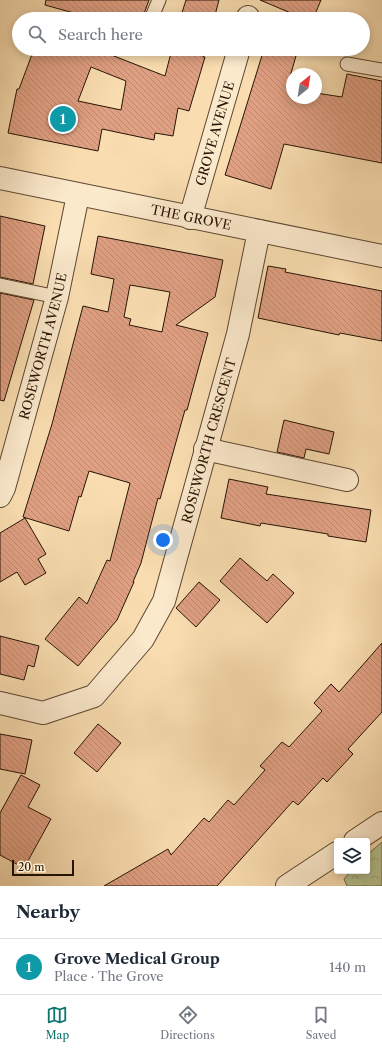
<!DOCTYPE html>
<html lang="en">
<head>
<meta charset="utf-8">
<style>
	:root { --surface:#fff; --page:#f2f2f3; --text:#1f2937; --muted:#747a83; --line:#e0e1e3; --accent:#0f766e }
	body { margin:0; font-family:"Libre Caslon Text",serif; background:var(--page); color:var(--text) }
	.controls { position:absolute; right:12px; bottom:12px; display:grid; overflow:hidden; border-radius:4px; box-shadow:0 2px 10px #0003 }
	.controls button { width:36px; height:36px; display:grid; place-items:center; padding:0; border:0; border-bottom:1px solid var(--line); background:var(--surface); color:var(--text); font:20px sans-serif }
	.compass { position:absolute; left:286px; top:68px; width:36px; height:36px; border-radius:50%; background:var(--surface); box-shadow:0 2px 10px #0003; rotate:30deg }
	.scale { position:absolute; left:12px; bottom:10px; width:62px; box-sizing:border-box; padding-left:4px; border:2px solid #271405; border-top:0; font-size:11px; line-height:14px; white-space:nowrap; color:#271405; -webkit-text-stroke:3px #fbe9cc; paint-order:stroke }
	.you { position:absolute; left:163px; top:540px; width:14px; height:14px; margin:-10px; border:3px solid #fff; border-radius:50%; background:#1a73e8; box-shadow:0 0 0 6px #1a73e833 }
	.badge { display:grid; place-items:center; width:26px; height:26px; border-radius:50%; background:var(--accent); color:#fff; font-size:13px; font-weight:700 }
	.pin { position:absolute; translate:-50% -50%; border:2px solid #fff; box-shadow:0 1px 4px #0006 }
	.list { margin:0; padding:0; list-style:none }
	h2 { display:flex; justify-content:space-between; align-items:center; height:52px; margin:0; padding:0 16px; font-size:17px }
	h2 small { font-size:13px; font-weight:400; color:var(--muted) }
	.list li { display:grid; grid-template-columns:26px 1fr auto; gap:12px; align-items:center; box-sizing:border-box; height:56px; padding:0 16px; border-top:1px solid var(--line) }
	.list b { display:block; font-size:15px; white-space:nowrap }
	.list p { margin:0; font-size:13px; white-space:nowrap; color:var(--muted) }
	.list em { font-size:13px; font-style:normal; color:var(--muted) }
	.icon { flex:none; width:22px; height:22px; fill:none; stroke:currentColor; stroke-width:2; stroke-linecap:round; stroke-linejoin:round }
	.map { position:relative; flex:none; width:382px; height:886px; overflow:hidden }
	.search { position:absolute; background:var(--surface); box-shadow:0 2px 10px #0003; left:12px; right:12px; top:12px; height:44px; display:flex; align-items:center; gap:10px; box-sizing:border-box; padding:0 14px; border-radius:22px; color:var(--muted); font-size:15px }
	.sheet { height:108px; background:var(--surface) }
	nav { display:flex; justify-content:space-around; align-items:center; box-sizing:border-box; height:56px; border-top:1px solid var(--line); background:var(--surface); font-size:11px; color:var(--muted) }
	nav a { display:grid; justify-items:center; gap:2px }
	nav .on { color:var(--accent) }
	.map>svg:first-child { display:block }
	.forest { fill:url(#forest-crowns); stroke:#706b4a }
	.building { fill:url(#building-back-hatch); stroke:#271405; fill-rule:evenodd }
	.lines { fill:none; stroke-linecap:round; stroke-linejoin:round }
	.service-casing { stroke:#5c4630; stroke-width:15 }
	.minor-casing { stroke:#5c4630; stroke-width:24 }
	.service { stroke:#fbe9cc; stroke-width:13 }
	.minor { stroke:#fbe9cc; stroke-width:22 }
	.labels { text-anchor:middle; stroke-width:4; stroke-linejoin:round; paint-order:stroke }
	.street-label { font-size:13px; fill:#271405; stroke:#fbe9cc }
</style>
</head>
<body>
<div class="map">
<svg width="382" height="886" viewBox="0 0 382 886">
	<defs>
		<pattern id="forest-crowns" width="20" height="18" patternUnits="userSpaceOnUse"><rect width="20" height="18" fill="#b8c290"/><path d="M2 6a3 3 0 1 1 6 0M12 15a3 3 0 1 1 6 0" fill="none" stroke="#9ea67b"/></pattern>
		<pattern id="building-back-hatch" width="6" height="6" patternUnits="userSpaceOnUse"><rect width="6" height="6" fill="#e0a083"/><path d="M-1 5l2 2M0 0l6 6M5-1l2 2" fill="none" stroke="#c08970"/></pattern>
	</defs>
	<rect width="100%" height="100%" fill="#f9ddb0"/>
	<filter id="stains"><feTurbulence type="fractalNoise" baseFrequency=".005" numOctaves="4"/><feColorMatrix values="0 0 0 0 .2 0 0 0 0 .09 0 0 0 0 .02 0 0 0 .5 -.17"/></filter>
	<radialGradient id="worn" r=".72"><stop offset=".6" stop-color="#630" stop-opacity="0"/><stop offset="1" stop-color="#630" stop-opacity=".3"/></radialGradient>
	<path class="forest" d="M382 842V886H347L344 879 351 871H367V855Z"/>
	<g class="building">
		<path d="M46 0H149L142 19H95L45 5Z"/>
		<path d="M186 0H219L214 19H180Z"/>
		<path d="M260 0H321L313 19H305Z"/>
		<path d="M34 49H96L165 76 172 49H205L203 57H205L189 111 178 108 173 136 155 133 154 140 102 129 98 151 8 133 17 89H19ZM91 67 126 81 121 110 78 101Z"/>
		<path d="M264 49H298L287 87 292 88V98H316V93L342 97 347 74 382 81V163L284 144 271 189 225 175Z"/>
		<path d="M0 216 45 226 33 284 0 277Z"/>
		<path d="M98 236 223 260 215 297 176 325 208 333 187 410H185L160 499 158 498 141 563 133 582H134L117 620 78 666 45 639 79 597 87 604 107 560 110 561 130 483 89 471 81 497 79 496 69 531 23 517 52 424 83 306 108 312 114 279 91 274ZM130 285 170 292 162 332 129 325 131 319 124 317Z"/>
		<path d="M268 266 286 269 285 272 382 291V341L340 333 339 335 258 318Z"/>
		<path d="M0 293 34 300 4 401 0 400Z"/>
		<path d="M284 420 334 432 329 454 306 449 304 458 277 452Z"/>
		<path d="M229 479 268 487 266 494 371 510 366 542 328 536V534L261 523 260 526 221 518Z"/>
		<path d="M25 518 46 554 38 559 46 573 25 585 17 572 0 582V533Z"/>
		<path d="M240 558 267 581 273 574 294 593 267 623 220 581Z"/>
		<path d="M199 582 220 600 196 627 176 608Z"/>
		<path d="M0 636 39 646 34 667 28 665 24 680 0 674Z"/>
		<path d="M382 643V712L348 749 353 754 327 782 323 778 298 805 293 801 217 886H104L168 849 171 855 204 818 209 822 228 800 234 805 265 770 260 766 282 742 289 747 322 711 314 703 331 684 339 692Z"/>
		<path d="M98 724 121 743 97 772 74 753Z"/>
		<path d="M0 734 32 740 25 774 0 769Z"/>
		<path d="M21 775 40 785 28 807 51 819 24 868 0 855V813Z"/>
	</g>
	<g class="lines">
		<g class="service-casing">
			<g id="service">
				<path d="M151 19 159 0"/>
				<path d="M347 64 382 70"/>
				<path d="M0 285 57 297"/>
			</g>
		</g>
		<g class="minor-casing">
			<g id="minor">
				<path d="M248 19V17"/>
				<path id="s1" d="M0 178 382 256"/>
				<path id="s2" d="M190 218 239 49"/>
				<path d="M205 449 347 480"/>
				<path id="s3" d="M0 496 4 488 57 297 78 195"/>
				<path id="s4" d="M0 703 43 713 94 696 143 639 164 601 238 334 259 231"/>
				<path d="M355 841 382 823"/>
				<path d="M287 886 337 853"/>
			</g>
		</g>
		<use href="#service" class="service"/>
		<use href="#minor" class="minor"/>
	</g>
	<g class="labels">
		<g class="street-label">
			<text dy="5" stroke="none"><textPath href="#s2" startOffset="88">GROVE AVENUE</textPath></text>
			<text dy="5" stroke="none"><textPath href="#s1" startOffset="195">THE GROVE</textPath></text>
			<text dy="5" stroke="none"><textPath href="#s3" startOffset="156">ROSEWORTH AVENUE</textPath></text>
			<text dy="5" stroke="none"><textPath href="#s4" startOffset="383">ROSEWORTH CRESCENT</textPath></text>
		</g>
	</g>
	<rect width="100%" height="100%" filter="url(#stains)"/>
	<rect width="100%" height="100%" fill="url(#worn)"/>
</svg>
<div class="controls">
<button><svg class="icon" aria-label="layers" viewBox="0 0 24 24"><path d="M12 4l9 5-9 5-9-5zM3 14l9 5 9-5"/></svg></button>
</div>
<svg class="compass" viewBox="-18 -18 36 36"><path d="M0-13l5 13h-10z" fill="#e53935"/><path d="M0 13l5-13h-10z" fill="#747a83"/></svg>
<div class="scale">20 m</div>
<div class="you"></div>
<div class="pin badge" style="left:63px;top:119px;background:#0f9aa8">1</div>
<div class="search"><svg class="icon" aria-label="search" viewBox="0 0 24 24"><circle cx="10" cy="10" r="6"/><path d="M15 15l6 6"/></svg>Search here</div>
</div>
<section class="sheet">
<h2>Nearby<small></small></h2>
<ul class="list">
<li><span class="badge" style="background:#0f9aa8">1</span><div><b>Grove Medical Group</b><p>Place · The Grove</p></div><em>140 m</em></li>
</ul>
</section>
<nav>
<a class="on"><svg class="icon" aria-label="map" viewBox="0 0 24 24"><path d="M3 6l6-2 6 2 6-2v14l-6 2-6-2-6 2zM9 4v14M15 6v14"/></svg>Map</a>
<a><svg class="icon" aria-label="directions" viewBox="0 0 24 24"><path d="M12 3l9 9-9 9-9-9zM9 14v-3h6M13 9l2 2-2 2"/></svg>Directions</a>
<a><svg class="icon" aria-label="saved" viewBox="0 0 24 24"><path d="M7 4h10v16l-5-4-5 4z"/></svg>Saved</a>
</nav>
</body>
</html>
